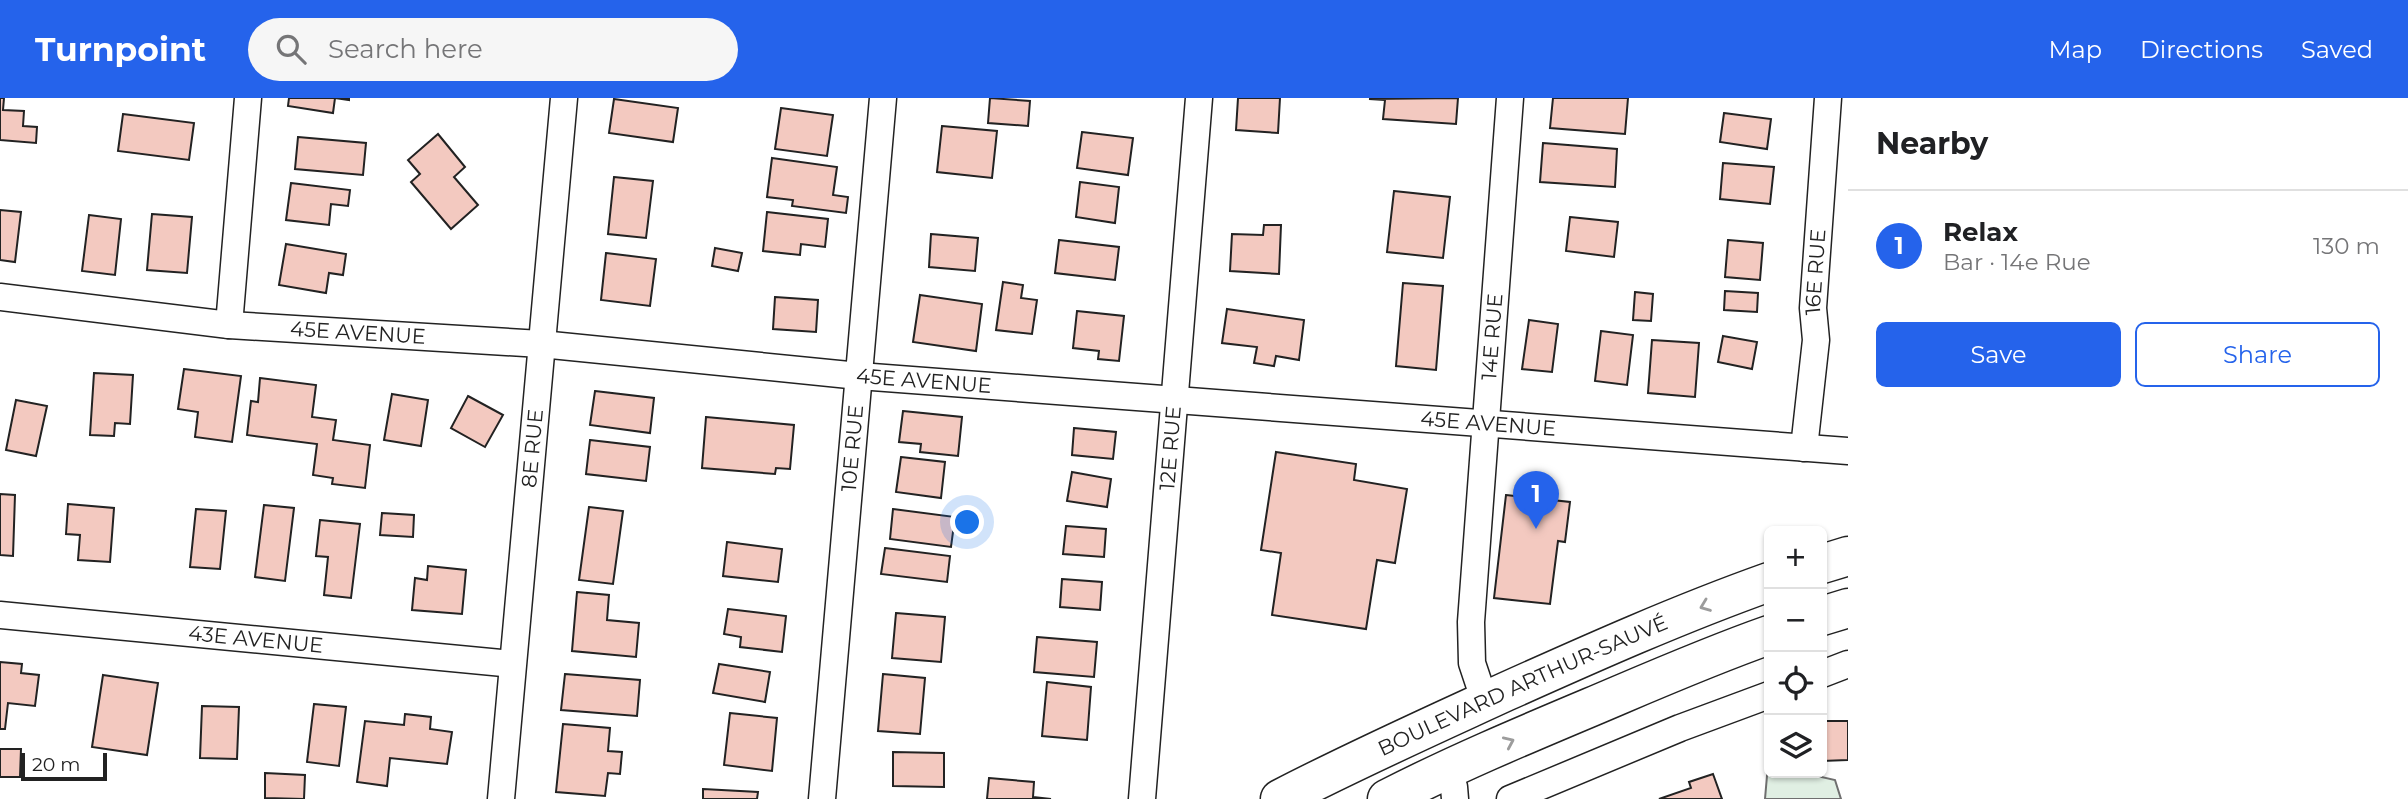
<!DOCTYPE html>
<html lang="en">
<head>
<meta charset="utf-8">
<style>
	:root { --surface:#fff; --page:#f6f6f6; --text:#202124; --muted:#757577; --line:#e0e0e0; --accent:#2563eb }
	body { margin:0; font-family:Montserrat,sans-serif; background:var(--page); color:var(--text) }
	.controls { position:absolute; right:21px; bottom:21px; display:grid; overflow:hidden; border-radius:10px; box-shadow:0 2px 5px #0004 }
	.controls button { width:63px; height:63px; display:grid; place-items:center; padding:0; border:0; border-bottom:2px solid var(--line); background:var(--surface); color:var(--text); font:35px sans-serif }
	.scale { position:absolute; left:21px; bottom:18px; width:86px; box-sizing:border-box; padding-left:7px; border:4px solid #222; border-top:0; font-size:19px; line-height:24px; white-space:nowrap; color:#222; -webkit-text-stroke:5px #fff; paint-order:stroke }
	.you { position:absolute; left:968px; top:425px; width:24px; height:24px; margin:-18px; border:5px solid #fff; border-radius:50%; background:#1a73e8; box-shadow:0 0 0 10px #1a73e833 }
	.badge { display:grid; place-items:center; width:46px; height:46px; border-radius:50%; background:var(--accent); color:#fff; font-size:23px; font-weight:700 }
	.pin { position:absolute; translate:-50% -58px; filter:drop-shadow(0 2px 4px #0008) }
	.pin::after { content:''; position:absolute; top:37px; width:24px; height:21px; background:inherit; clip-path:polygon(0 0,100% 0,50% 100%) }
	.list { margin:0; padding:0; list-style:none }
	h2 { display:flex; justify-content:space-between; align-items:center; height:91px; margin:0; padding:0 28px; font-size:30px }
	h2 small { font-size:23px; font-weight:400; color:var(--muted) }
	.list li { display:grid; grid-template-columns:46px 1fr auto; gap:21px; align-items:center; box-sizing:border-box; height:112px; padding:0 28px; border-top:2px solid var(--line) }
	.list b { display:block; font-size:26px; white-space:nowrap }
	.list p { margin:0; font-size:23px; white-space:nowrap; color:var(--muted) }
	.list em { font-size:23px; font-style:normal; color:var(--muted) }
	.actions { display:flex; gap:14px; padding:21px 28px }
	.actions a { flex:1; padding:16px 0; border:2px solid var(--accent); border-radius:10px; text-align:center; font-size:24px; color:var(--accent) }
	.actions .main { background:var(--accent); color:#fff }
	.icon { flex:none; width:38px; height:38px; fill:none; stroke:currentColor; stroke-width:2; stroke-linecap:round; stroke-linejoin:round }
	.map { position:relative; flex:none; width:1848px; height:701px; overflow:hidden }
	header { display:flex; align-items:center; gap:42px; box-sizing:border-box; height:98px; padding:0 35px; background:var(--accent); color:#fff }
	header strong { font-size:33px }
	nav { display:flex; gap:38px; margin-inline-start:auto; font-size:24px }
	.search { width:490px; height:63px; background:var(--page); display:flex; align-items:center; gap:18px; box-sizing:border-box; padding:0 24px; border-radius:38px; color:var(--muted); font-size:26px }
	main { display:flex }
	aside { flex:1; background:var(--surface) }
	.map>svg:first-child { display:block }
	.green { fill:#e0efe3; stroke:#6f6f6f; stroke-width:2 }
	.building { fill:#f3c9c0; stroke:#222; stroke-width:2 }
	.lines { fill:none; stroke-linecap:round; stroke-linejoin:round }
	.street-casing { stroke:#222; stroke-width:29 }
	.primary-casing { stroke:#222; stroke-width:41 }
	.street { stroke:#fff; stroke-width:26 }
	.primary { stroke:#fff; stroke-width:38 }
	.oneway { stroke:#9c9c9c }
	.labels { text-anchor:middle; stroke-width:5; stroke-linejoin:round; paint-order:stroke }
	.street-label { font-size:21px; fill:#222; stroke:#fff }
</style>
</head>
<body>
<header>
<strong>Turnpoint</strong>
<div class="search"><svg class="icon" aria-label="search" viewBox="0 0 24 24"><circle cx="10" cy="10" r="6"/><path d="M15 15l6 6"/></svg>Search here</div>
<nav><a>Map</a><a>Directions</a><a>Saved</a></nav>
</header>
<main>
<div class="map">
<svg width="1848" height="701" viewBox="0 0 1848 701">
	<rect width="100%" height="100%" fill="#fff"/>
	<path class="green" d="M1768 666 1769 675H1804L1835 682 1841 701H1765Z"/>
	<g class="building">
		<path d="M0 0H4L3 12 24 13 23 28 37 29 36 45 0 42Z"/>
		<path d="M289 0H349V2L335 0 333 15 288 8Z"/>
		<path d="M990 0 1030 3 1028 28 988 25Z"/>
		<path d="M1238 0H1280L1278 35 1236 32Z"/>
		<path d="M1458 0 1456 26 1383 21 1385 2 1369 1Z"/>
		<path d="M1553 0H1628L1625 36 1550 30Z"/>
		<path d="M614 1 678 10 673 44 609 35Z"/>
		<path d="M781 10 833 17 827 58 775 51Z"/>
		<path d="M1724 15 1771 21 1767 51 1720 44Z"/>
		<path d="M123 16 194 25 189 62 118 53Z"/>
		<path d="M942 28 997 33 992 80 937 74Z"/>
		<path d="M1082 34 1133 40 1128 77 1077 70Z"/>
		<path d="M438 36 465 69 454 79 478 107 451 131 411 84 420 76 408 62Z"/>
		<path d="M298 39 366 45 363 77 295 71Z"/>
		<path d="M1543 45 1617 51 1615 89 1540 84Z"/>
		<path d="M772 60 837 69 833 97 848 99 846 115 792 108 793 102 767 99Z"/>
		<path d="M1723 65 1774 69 1770 106 1720 101Z"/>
		<path d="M614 79 653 83 646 140 608 136Z"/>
		<path d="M1080 84 1119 89 1115 125 1076 119Z"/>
		<path d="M291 85 350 92 348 108 331 106 329 127 286 122Z"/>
		<path d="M1394 93 1450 99 1443 160 1387 154Z"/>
		<path d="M0 112 21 114 15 164 0 162Z"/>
		<path d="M767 114 828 121 825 149 801 146 800 157 763 153Z"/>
		<path d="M152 116 192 119 187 175 147 172Z"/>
		<path d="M89 117 121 121 115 177 82 173Z"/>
		<path d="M1570 119 1618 124 1614 159 1566 153Z"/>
		<path d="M1264 127H1281L1279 176 1230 173 1232 136 1263 137Z"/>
		<path d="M931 136 978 140 975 173 929 169Z"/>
		<path d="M1059 142 1119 149 1115 182 1055 175Z"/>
		<path d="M1728 142 1763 145 1760 182 1725 179Z"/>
		<path d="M286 146 346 156 343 177 329 175 326 195 279 187Z"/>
		<path d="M715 150 742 155 738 173 712 168Z"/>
		<path d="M606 155 656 161 650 208 601 202Z"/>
		<path d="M1003 184 1023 187 1021 200 1037 202 1032 236 996 232Z"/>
		<path d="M1403 185 1443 188 1436 272 1396 268Z"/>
		<path d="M1725 193 1758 195 1757 214 1724 212Z"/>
		<path d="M1635 194 1653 196 1651 223 1633 222Z"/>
		<path d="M920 197 982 206 976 253 913 244Z"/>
		<path d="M775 199 818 202 816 234 773 231Z"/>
		<path d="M1227 211 1304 222 1299 262 1276 258 1274 268 1254 265 1257 249 1222 245Z"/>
		<path d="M1077 213 1124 218 1119 263 1098 261 1099 253 1073 250Z"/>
		<path d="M1529 222 1558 226 1552 274 1522 271Z"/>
		<path d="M1601 233 1633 237 1627 287 1595 283Z"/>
		<path d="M1723 238 1757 244 1752 271 1718 264Z"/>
		<path d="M1652 242 1699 245 1695 299 1648 295Z"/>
		<path d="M184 271 241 278 232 344 195 339 198 314 178 311Z"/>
		<path d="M94 275 133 277 130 326 115 325 114 338 90 337Z"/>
		<path d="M260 280 316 287 312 319 336 322 333 342 370 347 365 390 332 386 333 380 313 377 317 346 247 337 251 303 258 304Z"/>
		<path d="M595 293 654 300 650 335 590 327Z"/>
		<path d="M392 296 428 302 421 348 384 342Z"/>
		<path d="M468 298 503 317 485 349 451 330Z"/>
		<path d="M16 302 47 308 36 358 6 352Z"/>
		<path d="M903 313 962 319 958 358 920 354 921 346 899 344Z"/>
		<path d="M706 319 794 327 790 371 776 370 775 376 702 370Z"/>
		<path d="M1074 330 1116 334 1113 361 1072 357Z"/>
		<path d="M590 342 650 349 646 383 586 376Z"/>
		<path d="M1276 354 1356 366 1354 382 1407 391 1395 465 1377 462 1366 531 1272 517 1281 455 1261 452Z"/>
		<path d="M901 359 945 364 941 400 896 394Z"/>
		<path d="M1072 374 1111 381 1107 409 1067 403Z"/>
		<path d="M0 396 15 397 13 458 0 457Z"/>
		<path d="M1506 397 1570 404 1565 444 1558 443 1550 506 1494 500Z"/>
		<path d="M68 406 114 410 110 464 78 462 80 437 66 436Z"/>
		<path d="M264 407 294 410 285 483 255 479Z"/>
		<path d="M589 409 623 413 613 486 579 482Z"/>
		<path d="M196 411 226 413 220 471 190 469Z"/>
		<path d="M893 411 955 419 951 449 890 441Z"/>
		<path d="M382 415 414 417 413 439 380 437Z"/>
		<path d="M320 422 360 426 351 500 324 497 328 459 316 458Z"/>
		<path d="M1066 428 1106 431 1104 459 1063 456Z"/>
		<path d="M727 444 782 451 778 484 723 478Z"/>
		<path d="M885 450 950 458 947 484 881 476Z"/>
		<path d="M428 468 466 472 462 516 412 512 415 480 427 482Z"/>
		<path d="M1062 481 1102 484 1100 512 1060 509Z"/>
		<path d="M577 494 609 497 607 522 639 525 636 559 572 553Z"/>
		<path d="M728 511 786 518 782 554 740 549 741 539 724 536Z"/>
		<path d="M896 515 945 519 941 564 892 560Z"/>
		<path d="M1037 539 1097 544 1094 579 1034 574Z"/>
		<path d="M0 564 22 566 21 575 39 577 35 608 8 605 5 631H0Z"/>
		<path d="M719 566 770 574 765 604 713 595Z"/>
		<path d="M565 576 640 582 637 618 561 612Z"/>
		<path d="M883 576 925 580 920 636 878 633Z"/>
		<path d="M103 577 158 585 147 657 92 649Z"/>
		<path d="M1047 584 1091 589 1087 642 1042 638Z"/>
		<path d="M314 606 346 609 339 668 307 664Z"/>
		<path d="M202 608 239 609 237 661 200 660Z"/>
		<path d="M730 615 777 620 772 673 724 667Z"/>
		<path d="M405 616 431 619 430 631 452 634 447 666 390 660 387 688 357 684 365 623 404 627Z"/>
		<path d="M1822 623H1848V662L1822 663Z"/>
		<path d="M563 626 610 630 608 653 622 654 620 676 608 675 605 698 556 694Z"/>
		<path d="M0 651H21L20 679H0Z"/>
		<path d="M893 654 944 655V689L893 688Z"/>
		<path d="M265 675 305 677 304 701 265 700Z"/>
		<path d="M1713 676 1722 701H1659L1691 690 1689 684Z"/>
		<path d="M989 680 1034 684 1033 699 1051 701H987Z"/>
		<path d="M703 691 758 694 757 701H703Z"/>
	</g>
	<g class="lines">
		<g class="street-casing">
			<g id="street">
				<path id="s1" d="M0 199 229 227 541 246 859 278 1848 353"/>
				<path d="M229 227 248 0"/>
				<path id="s2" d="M1804 350 1816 242 1813 210 1828 0"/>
				<path id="s3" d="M0 517 512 566"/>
				<path d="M1822 576 1848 566"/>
				<path id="s4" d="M1485 604 1472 565 1471 524 1510 0"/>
				<path d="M1447 671 1454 689 1455 701"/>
				<path id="s5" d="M501 701 564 0"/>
				<path id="s6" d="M822 701 883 0"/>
				<path id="s7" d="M1142 701 1199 0"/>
				<path d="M1510 701 1680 630 1769 597"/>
			</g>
		</g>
		<g class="primary-casing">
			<g id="primary">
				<path d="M1822 466 1848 458"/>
				<path d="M1822 518 1848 510"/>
				<path id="s8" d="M1280 701C1353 663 1429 629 1505 594 1592 555 1679 516 1769 484"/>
				<path d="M1387 701C1453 667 1522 638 1591 609 1650 584 1709 558 1769 537"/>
			</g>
		</g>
		<use href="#street" class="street"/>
		<use href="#primary" class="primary"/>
	</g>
	<defs><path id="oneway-chevron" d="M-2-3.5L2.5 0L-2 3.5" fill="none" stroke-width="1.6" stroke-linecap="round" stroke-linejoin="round" transform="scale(1.75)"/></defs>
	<g class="oneway">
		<use href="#oneway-chevron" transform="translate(1705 508) rotate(159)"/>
		<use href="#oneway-chevron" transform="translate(1509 644) rotate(-24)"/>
	</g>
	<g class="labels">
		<g class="street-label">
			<text dy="7" stroke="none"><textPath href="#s2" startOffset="177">16E RUE</textPath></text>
			<text dy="7" stroke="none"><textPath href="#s1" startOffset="360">45E AVENUE</textPath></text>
			<text dy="7" stroke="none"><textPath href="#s4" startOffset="368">14E RUE</textPath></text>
			<text dy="7" stroke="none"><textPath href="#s1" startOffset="928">45E AVENUE</textPath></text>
			<text dy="7" stroke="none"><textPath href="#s1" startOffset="1494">45E AVENUE</textPath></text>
			<text dy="7" stroke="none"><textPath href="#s5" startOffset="352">8E RUE</textPath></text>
			<text dy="7" stroke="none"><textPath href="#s6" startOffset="352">10E RUE</textPath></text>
			<text dy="7" stroke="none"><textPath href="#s7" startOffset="352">12E RUE</textPath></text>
			<text dy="7" stroke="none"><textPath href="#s3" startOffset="257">43E AVENUE</textPath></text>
			<text dy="7" stroke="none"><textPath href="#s8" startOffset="268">BOULEVARD ARTHUR-SAUVÉ</textPath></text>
		</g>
	</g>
</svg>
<div class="controls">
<button>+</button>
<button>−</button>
<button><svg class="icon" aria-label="locate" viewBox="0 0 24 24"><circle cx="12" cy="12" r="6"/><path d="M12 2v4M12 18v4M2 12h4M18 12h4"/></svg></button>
<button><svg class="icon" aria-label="layers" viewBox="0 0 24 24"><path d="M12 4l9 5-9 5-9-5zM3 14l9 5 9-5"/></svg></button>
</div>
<div class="scale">20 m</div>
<div class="you"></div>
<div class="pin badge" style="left:1536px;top:431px">1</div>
</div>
<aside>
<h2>Nearby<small></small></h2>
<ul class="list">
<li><span class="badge">1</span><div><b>Relax</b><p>Bar · 14e Rue</p></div><em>130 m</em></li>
</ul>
<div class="actions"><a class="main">Save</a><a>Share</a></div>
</aside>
</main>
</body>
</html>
